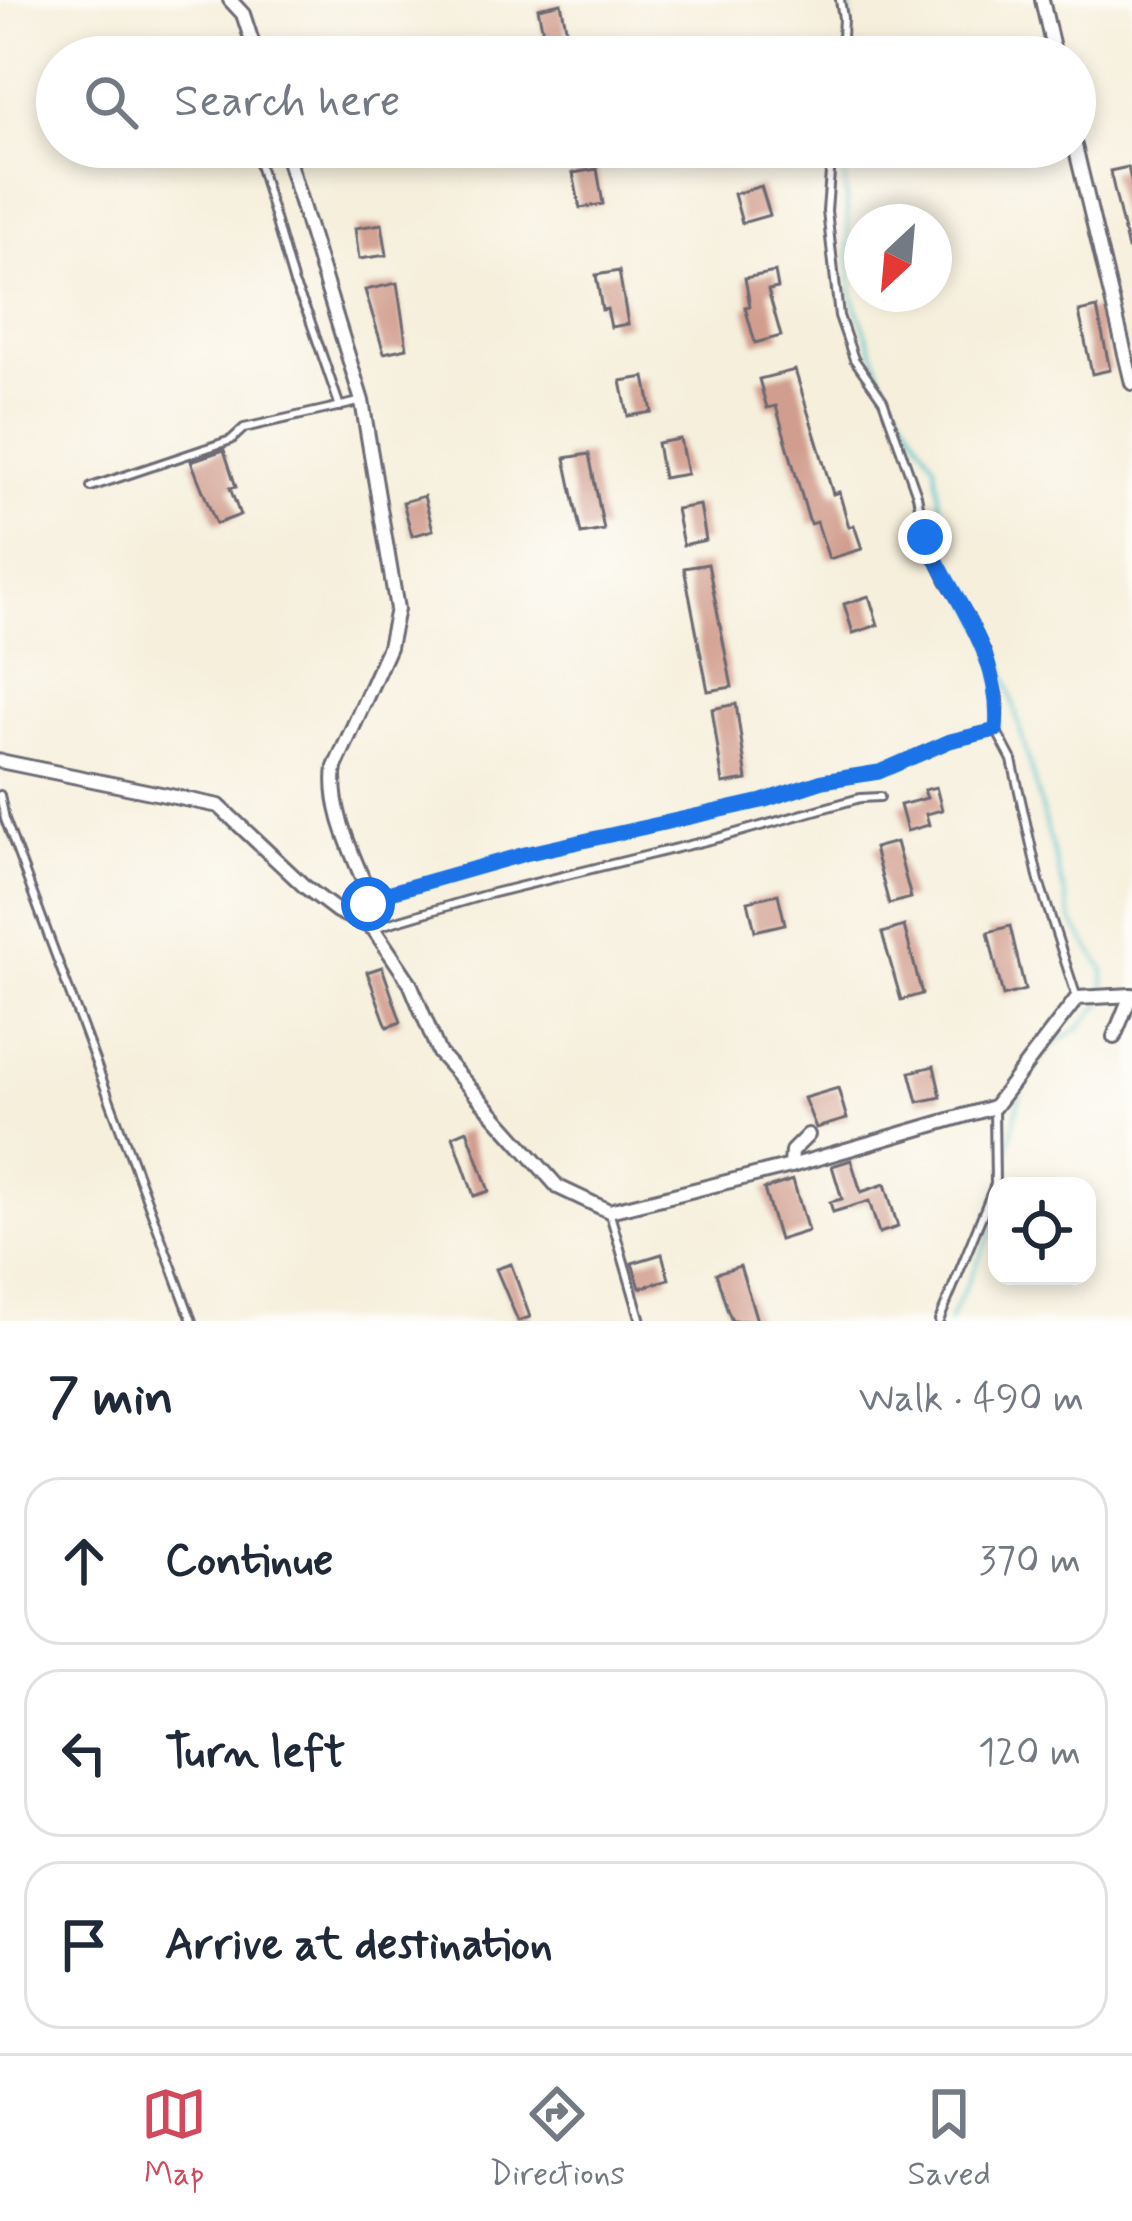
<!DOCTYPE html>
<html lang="en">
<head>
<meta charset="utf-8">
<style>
	:root { --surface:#fff; --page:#f2f2f3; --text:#1f2937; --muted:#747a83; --line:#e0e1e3; --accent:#d1495b }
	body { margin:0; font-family:Mynerve,sans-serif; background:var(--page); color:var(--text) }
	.controls { position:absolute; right:36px; bottom:36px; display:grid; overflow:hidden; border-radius:24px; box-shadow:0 6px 18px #0003 }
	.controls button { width:108px; height:108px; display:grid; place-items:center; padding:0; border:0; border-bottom:3px solid var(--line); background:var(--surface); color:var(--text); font:60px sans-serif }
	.compass { position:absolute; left:844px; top:204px; width:108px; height:108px; border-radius:50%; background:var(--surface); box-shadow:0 6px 18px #0003; rotate:206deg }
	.stop { position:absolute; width:36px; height:36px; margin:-27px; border:9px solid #1a73e8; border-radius:50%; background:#fff }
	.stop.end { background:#1a73e8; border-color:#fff; box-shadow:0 3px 12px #0008 }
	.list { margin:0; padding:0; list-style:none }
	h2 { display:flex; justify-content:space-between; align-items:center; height:156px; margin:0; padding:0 48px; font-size:51px }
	h2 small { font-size:39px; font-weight:400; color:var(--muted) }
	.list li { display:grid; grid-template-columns:78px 1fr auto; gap:36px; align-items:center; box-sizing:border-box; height:168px; margin:0 24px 24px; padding:0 24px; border:3px solid var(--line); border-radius:36px }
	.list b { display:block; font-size:45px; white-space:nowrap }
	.list em { font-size:39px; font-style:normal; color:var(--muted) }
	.icon { flex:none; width:66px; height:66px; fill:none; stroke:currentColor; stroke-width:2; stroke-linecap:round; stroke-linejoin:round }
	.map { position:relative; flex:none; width:1132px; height:1321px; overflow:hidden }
	.search { position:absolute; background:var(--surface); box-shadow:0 6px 18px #0003; left:36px; right:36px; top:36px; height:132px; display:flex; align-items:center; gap:30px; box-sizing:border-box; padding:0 42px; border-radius:66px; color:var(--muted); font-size:45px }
	.sheet { height:732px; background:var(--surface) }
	nav { display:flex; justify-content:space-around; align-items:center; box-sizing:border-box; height:168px; border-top:3px solid var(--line); background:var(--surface); font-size:33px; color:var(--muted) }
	nav a { display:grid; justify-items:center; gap:6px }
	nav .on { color:var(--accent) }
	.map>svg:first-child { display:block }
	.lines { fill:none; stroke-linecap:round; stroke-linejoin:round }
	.stream { stroke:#54c2c9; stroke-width:3 }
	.building { fill:#d19d8e }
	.lane-casing { stroke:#6c6a73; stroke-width:12 }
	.street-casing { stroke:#6c6a73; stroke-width:18 }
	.lane { stroke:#fff; stroke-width:6 }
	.street { stroke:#fff; stroke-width:12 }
	.route { stroke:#1a73e8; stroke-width:15 }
</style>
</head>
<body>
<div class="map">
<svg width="1132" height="1321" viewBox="0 0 1132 1321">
	<rect width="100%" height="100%" fill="#fdfcf7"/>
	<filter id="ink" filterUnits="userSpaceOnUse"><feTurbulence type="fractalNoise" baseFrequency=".00833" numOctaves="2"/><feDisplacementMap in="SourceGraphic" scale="24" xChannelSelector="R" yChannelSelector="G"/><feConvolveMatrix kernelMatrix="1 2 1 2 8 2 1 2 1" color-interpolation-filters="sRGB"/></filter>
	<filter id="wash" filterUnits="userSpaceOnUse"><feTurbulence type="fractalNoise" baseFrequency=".004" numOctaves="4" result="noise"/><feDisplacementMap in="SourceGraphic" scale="48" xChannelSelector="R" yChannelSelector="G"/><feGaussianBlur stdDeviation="2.7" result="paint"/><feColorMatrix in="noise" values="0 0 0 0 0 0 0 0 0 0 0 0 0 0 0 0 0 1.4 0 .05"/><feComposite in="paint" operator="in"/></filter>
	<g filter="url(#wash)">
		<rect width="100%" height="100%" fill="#f6efdc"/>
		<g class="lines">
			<g class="stream">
				<path d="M848 57 851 0"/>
				<path d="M843 147 852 295 887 389 935 465 948 560 999 651 1072 921 1104 970V991"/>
				<path d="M1006 1186 1007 1155 1021 1090 1046 1050 1080 1027 1104 1001"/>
				<path d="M949 1321 997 1221"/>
			</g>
		</g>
		<g id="blocks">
			<g class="building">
				<path d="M561 3 572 57H548L538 8Z"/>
				<path d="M1128 167 1132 185V248L1128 249 1110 171Z"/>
				<path d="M597 169 603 204 580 208 573 173Z"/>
				<path d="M761 186 770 215 742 223 734 194Z"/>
				<path d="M382 224 387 255 359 259 355 228Z"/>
				<path d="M619 271 628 324 611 327 607 309 602 310 596 275Z"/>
				<path d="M775 272 778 288 768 290 781 336 755 343 745 307 750 306 745 278Z"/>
				<path d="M397 283 407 348 384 353 365 290Z"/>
				<path d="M1097 308 1110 370 1092 374 1079 312Z"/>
				<path d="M795 370 833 494 839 492 849 527 854 525 862 549 829 559 817 522 810 524 776 406 767 408 759 379Z"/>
				<path d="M645 377 652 412 628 416 621 381Z"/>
				<path d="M680 439 687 474 663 478 657 443Z"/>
				<path d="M224 450 236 487 230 488 240 515 216 524 191 461Z"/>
				<path d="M589 454 604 530 581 534 565 458Z"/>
				<path d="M424 496 433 530 412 536 403 502Z"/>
				<path d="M700 505 706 540 683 545 676 509Z"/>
				<path d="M708 564 732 687 708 691 684 568Z"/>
				<path d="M869 596 878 625 853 633 844 604Z"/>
				<path d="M736 704 747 780 723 784 712 709Z"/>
				<path d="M936 787 942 810 926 814 929 825 907 831 900 805 927 798 924 790Z"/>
				<path d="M896 842 911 898 889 904 874 848Z"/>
				<path d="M778 894 785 924 755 931 748 901Z"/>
				<path d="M904 926 922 994 901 1000 882 933Z"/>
				<path d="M1010 926 1025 990 1003 996 988 932Z"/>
				<path d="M382 967 401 1022 387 1027 367 972Z"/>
				<path d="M934 1066 941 1097 918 1102 910 1072Z"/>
				<path d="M838 1088 847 1119 816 1128 804 1098Z"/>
				<path d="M467 1130 489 1191 474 1196 453 1136Z"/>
				<path d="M851 1160 861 1192 885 1184 898 1227 879 1233 869 1201 833 1212 830 1202 842 1199 832 1166Z"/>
				<path d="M793 1180 808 1231 779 1240 764 1189Z"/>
				<path d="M662 1254 669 1279 640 1288 632 1263Z"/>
				<path d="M511 1264 530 1317 518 1321 496 1269Z"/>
				<path d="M740 1266 752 1304 757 1321H732L727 1309 716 1273Z"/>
			</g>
		</g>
	</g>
	<g filter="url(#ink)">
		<use href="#blocks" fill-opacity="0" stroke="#6c6a73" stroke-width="3"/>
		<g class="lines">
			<g class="lane-casing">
				<g id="lane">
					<path d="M840 0 843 18 841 57"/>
					<path d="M254 147 294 284 309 317 340 407"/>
					<path d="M832 147 827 211 839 316 854 359 883 400 917 495 925 537 945 581 969 616 986 652 999 701 996 730"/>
					<path d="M91 487 231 440 244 428 359 402"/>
					<path d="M0 795 5 819 192 1321"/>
					<path d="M880 797 860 798 718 838 485 895 373 928 367 918 370 898 525 854 762 801 823 781 879 772 950 741 996 730 1012 760 1039 881 1076 995"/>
					<path d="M610 1214 641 1321"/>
					<path d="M939 1321 995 1184 994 1108"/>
				</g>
			</g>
			<g class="street-casing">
				<g id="street">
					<path d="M230 0 243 14 257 57"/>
					<path d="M1042 0 1055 57"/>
					<path d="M1075 146 1132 383"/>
					<path d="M284 147 362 401 397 609 389 647 335 767C329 812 355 857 370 898"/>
					<path d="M0 761 219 806 304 886 337 911 373 928 410 983 439 1053 558 1187 609 1211 791 1166 994 1107 1077 998 1132 995"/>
					<path d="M1114 1037 1131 995"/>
					<path d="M791 1166 792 1151 808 1135"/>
				</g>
			</g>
			<use href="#lane" class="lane"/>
			<use href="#street" class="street"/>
		</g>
	</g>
	<g class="lines" filter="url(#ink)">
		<path class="route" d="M368 904 370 898 525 854 762 801 823 781 879 772 950 741 996 730C1003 656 954 601 925 537"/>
	</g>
</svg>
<div class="controls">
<button><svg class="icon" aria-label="locate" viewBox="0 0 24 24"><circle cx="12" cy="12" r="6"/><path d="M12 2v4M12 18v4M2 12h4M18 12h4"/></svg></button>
</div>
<svg class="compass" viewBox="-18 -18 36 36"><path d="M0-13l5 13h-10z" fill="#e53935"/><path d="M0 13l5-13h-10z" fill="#747a83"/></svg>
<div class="stop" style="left:368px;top:904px"></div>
<div class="stop end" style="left:925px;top:537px"></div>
<div class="search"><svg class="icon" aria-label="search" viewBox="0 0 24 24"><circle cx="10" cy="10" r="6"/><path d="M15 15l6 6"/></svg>Search here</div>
</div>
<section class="sheet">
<h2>7 min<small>Walk · 490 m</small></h2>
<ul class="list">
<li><svg class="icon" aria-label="ahead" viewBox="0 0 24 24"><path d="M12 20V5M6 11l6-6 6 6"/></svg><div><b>Continue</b></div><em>370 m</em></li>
<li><svg class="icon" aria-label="left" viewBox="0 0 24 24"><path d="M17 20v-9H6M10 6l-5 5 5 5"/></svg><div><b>Turn left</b></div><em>120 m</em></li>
<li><svg class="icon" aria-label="arrive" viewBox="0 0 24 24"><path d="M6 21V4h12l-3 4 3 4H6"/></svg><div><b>Arrive at destination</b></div></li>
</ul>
</section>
<nav>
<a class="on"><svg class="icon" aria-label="map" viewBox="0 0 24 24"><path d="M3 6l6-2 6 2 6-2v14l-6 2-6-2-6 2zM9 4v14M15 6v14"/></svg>Map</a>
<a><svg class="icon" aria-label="directions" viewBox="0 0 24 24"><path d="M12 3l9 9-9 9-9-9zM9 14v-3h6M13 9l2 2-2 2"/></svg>Directions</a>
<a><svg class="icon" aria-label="saved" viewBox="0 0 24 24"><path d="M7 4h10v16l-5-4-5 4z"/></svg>Saved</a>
</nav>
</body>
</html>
